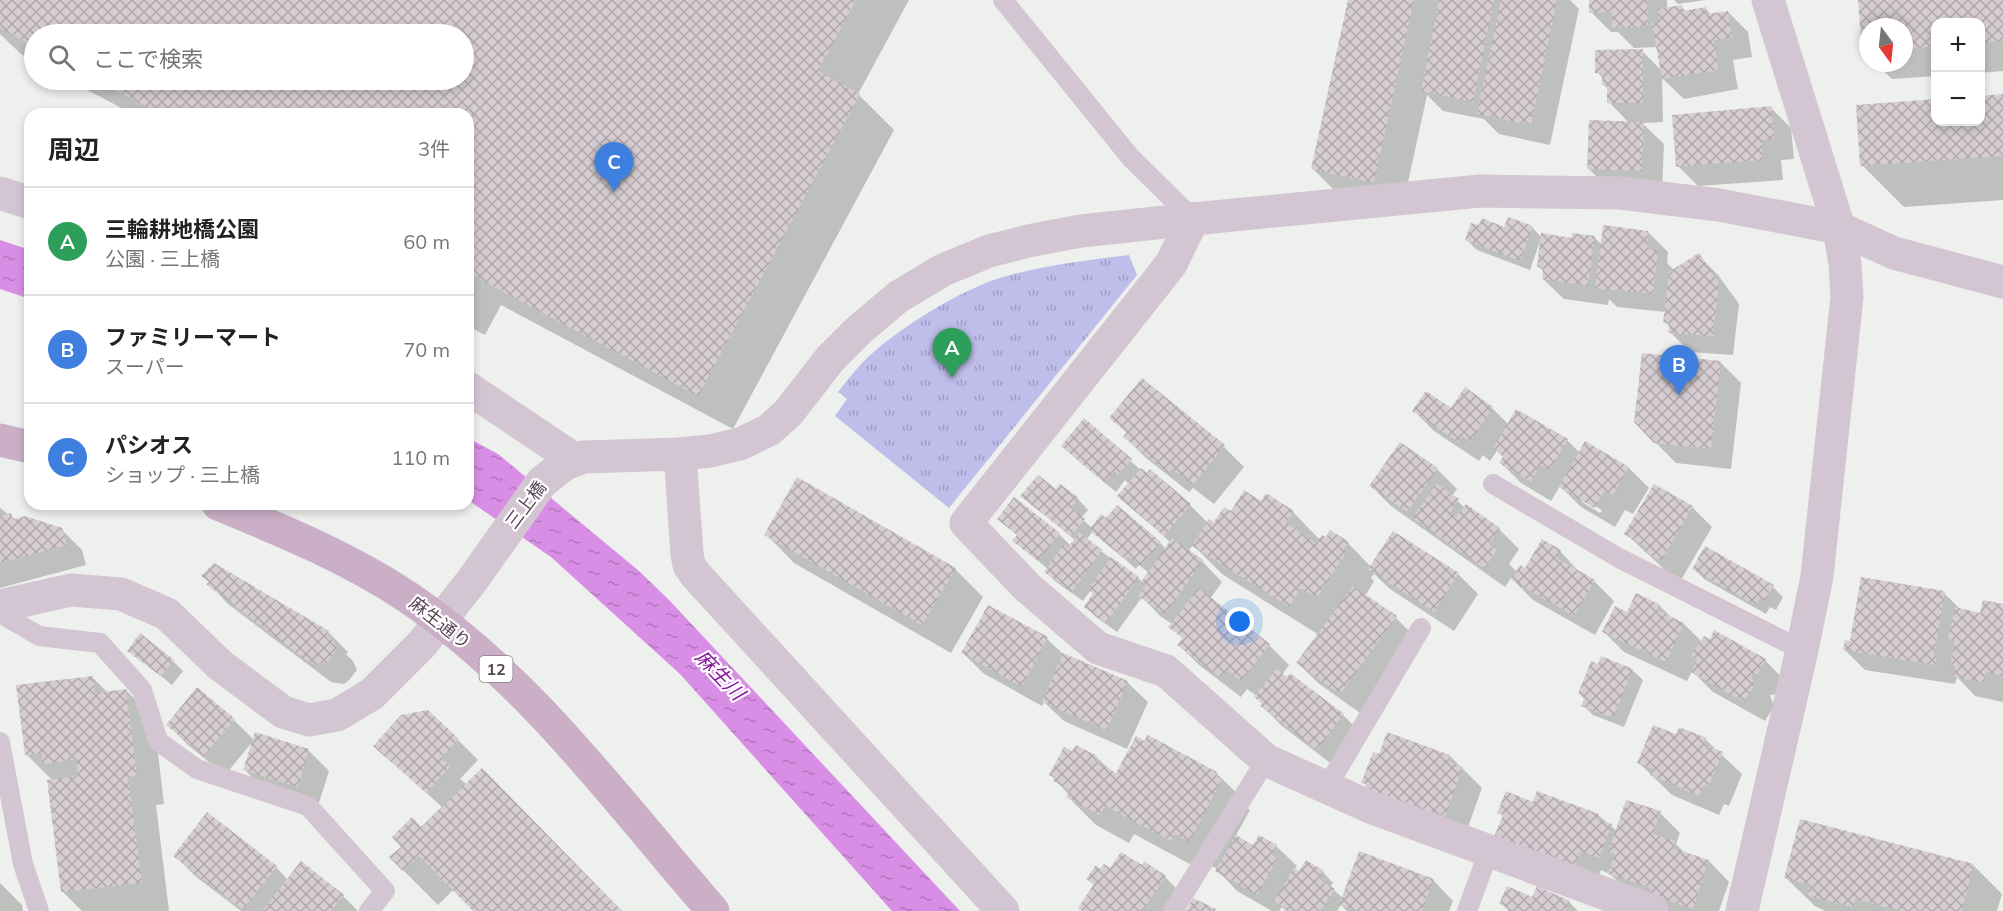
<!DOCTYPE html>
<html lang="ja">
<head>
<meta charset="utf-8">
<style>
	:root { --surface:#fff; --page:#f2f2f2; --text:#222; --muted:#767676; --line:#e0e0e0; --accent:#1a73e8 }
	body { margin:0; font-family:Mulish,"Noto Sans JP",sans-serif; background:var(--page); color:var(--text) }
	.controls { position:absolute; right:18px; top:18px; display:grid; overflow:hidden; border-radius:12px; box-shadow:0 3px 9px #0003 }
	.controls button { width:54px; height:54px; display:grid; place-items:center; padding:0; border:0; border-bottom:2px solid var(--line); background:var(--surface); color:var(--text); font:30px sans-serif }
	.compass { position:absolute; left:1859px; top:18px; width:54px; height:54px; border-radius:50%; background:var(--surface); box-shadow:0 3px 9px #0003; rotate:165deg }
	.you { position:absolute; left:1240px; top:622px; width:21px; height:21px; margin:-15px; border:4px solid #fff; border-radius:50%; background:#1a73e8; box-shadow:0 0 0 9px #1a73e833 }
	.badge { display:grid; place-items:center; width:39px; height:39px; border-radius:50%; background:var(--accent); color:#fff; font-size:20px; font-weight:700 }
	.pin { position:absolute; translate:-50% -50px; filter:drop-shadow(0 2px 3px #0008) }
	.pin::after { content:''; position:absolute; top:32px; width:21px; height:18px; background:inherit; clip-path:polygon(0 0,100% 0,50% 100%) }
	.list { margin:0; padding:0; list-style:none }
	h2 { display:flex; justify-content:space-between; align-items:center; height:78px; margin:0; padding:0 24px; font-size:26px }
	h2 small { font-size:20px; font-weight:400; color:var(--muted) }
	.list li { display:grid; grid-template-columns:39px 1fr auto; gap:18px; align-items:center; box-sizing:border-box; height:108px; padding:0 24px; border-top:2px solid var(--line) }
	.list b { display:block; font-size:22px; white-space:nowrap }
	.list p { margin:0; font-size:20px; white-space:nowrap; color:var(--muted) }
	.list em { font-size:20px; font-style:normal; color:var(--muted) }
	.icon { flex:none; width:33px; height:33px; fill:none; stroke:currentColor; stroke-width:2; stroke-linecap:round; stroke-linejoin:round }
	.map { position:relative; flex:none; width:2003px; height:911px; overflow:hidden }
	.search { position:absolute; background:var(--surface); box-shadow:0 3px 9px #0003; left:24px; top:24px; width:450px; height:66px; display:flex; align-items:center; gap:15px; box-sizing:border-box; padding:0 21px; border-radius:33px; color:var(--muted); font-size:22px }
	.panel { position:absolute; background:var(--surface); box-shadow:0 3px 9px #0003; left:24px; top:108px; width:450px; height:402px; border-radius:18px }
	.map>svg:first-child { display:block }
	.park { fill:url(#park-tufts) }
	.water { fill:url(#water-ripples) }
	.shadow { fill:#0003; fill-rule:evenodd }
	.building { fill:url(#building-cross-hatch) }
	.lines { fill:none; stroke-linecap:round; stroke-linejoin:round }
	.service { stroke:#d4c5d2; stroke-width:20 }
	.minor { stroke:#d4c5d2; stroke-width:33 }
	.tertiary { stroke:#d4c5d2; stroke-width:33 }
	.primary { stroke:#cbafc7; stroke-width:33 }
	.labels { text-anchor:middle; stroke-width:4.5; stroke-linejoin:round; paint-order:stroke }
	.shield { fill:#fff; stroke:#8b7e89; stroke-width:1.5 }
	.shield-label { font-size:16px; font-weight:bold; fill:#594757 }
	.street-label { font-size:18px; fill:#594757; stroke:#fff }
	.water-label { font-size:20px; font-style:italic; fill:#89159e; stroke:#fff }
</style>
</head>
<body>
<div class="map">
<svg width="2003" height="911" viewBox="0 0 2003 911">
	<defs>
		<pattern id="park-tufts" width="24" height="20" patternUnits="userSpaceOnUse" patternTransform="scale(1.5)"><rect width="24" height="20" fill="#bfbeeb"/><path d="M3 7l-1-3M5 7V3M7 7l1-3M15 17l-1-3M17 17v-4M19 17l1-3" fill="none" stroke="#9e9cc1"/></pattern>
		<pattern id="water-ripples" width="26" height="14" patternUnits="userSpaceOnUse" patternTransform="scale(1.5)"><rect width="26" height="14" fill="#d88ee5"/><path d="M2 4q2-2 4 0t4 0M15 11q2-2 4 0t4 0" fill="none" stroke="#b276bc"/></pattern>
		<pattern id="building-cross-hatch" width="8" height="8" patternUnits="userSpaceOnUse" patternTransform="scale(1.5)"><rect width="8" height="8" fill="#d5cdd2"/><path d="M0 0l8 8M0 8l8-8" fill="none" stroke="#b0a8ad"/></pattern>
	</defs>
	<rect width="100%" height="100%" fill="#eef0ed"/>
	<path class="park" d="M1129 255 1137 275 949 508 835 416 847 399 838 392C845 383 853 373 861 364 894 330 961 289 1006 276 1046 265 1088 260 1129 255Z"/>
	<g class="water">
		<path d="M0 240 30 250V299L0 289Z"/>
		<path d="M468 438 498 454 639 571 670 601 960 911H892L680 674 551 557 468 500Z"/>
	</g>
	<g class="shadow">
		<path d="M0 0H909L858 94 894 130 733 429 501 305 485 335 468 326V114H133L68 80H464V34H34V62L21 54 0 34Z"/>
		<path d="M1350 0H1570L1579 9 1550 145 1499 134 1484 119 1443 111 1427 95 1402 210 1341 197 1312 168Z"/>
		<path d="M1591 0H1667V9L1681 7 1687 12 1706 9 1711 15 1728 12 1748 32 1752 57 1733 60 1738 89 1684 99 1662 78 1663 122 1642 123 1664 144 1662 191 1609 189 1589 169 1629 123 1609 102 1608 89 1603 84V78L1597 72 1642 51 1662 71 1658 47 1634 48 1618 32H1611L1591 12Z"/>
		<path d="M1674 0H1705L1678 4Z"/>
		<path d="M1860 0H2003V71L1980 73V22H1936V76L1892 79 1875 63H1904V27H1868V56L1863 51Z"/>
		<path d="M2003 96V200L1904 207 1862 165 1936 122H1980Z"/>
		<path d="M1771 108 1791 128 1794 159 1781 160 1783 180 1698 186 1678 166Z"/>
		<path d="M1532 227 1542 238 1573 239 1594 237 1602 245 1648 232 1668 252 1667 263 1674 270 1698 255 1718 275 1739 304 1733 355 1690 352 1670 332 1671 328 1665 322 1666 312 1617 307 1609 299 1608 305 1564 299 1543 279 1544 272 1538 266 1540 241 1530 270 1477 250 1467 240 1505 229Z"/>
		<path d="M1721 363 1741 383 1731 469 1676 463 1655 442Z"/>
		<path d="M1142 380 1224 447 1244 467 1214 504 1193 488 1189 492 1145 457 1125 437 1128 434 1111 418Z"/>
		<path d="M1465 389 1492 408 1509 425 1567 440 1580 453 1629 468 1649 488 1633 514 1625 510 1615 527 1581 507 1560 486 1551 501 1521 483 1501 463 1504 458 1497 451 1490 461 1483 455 1479 461 1434 431 1414 411 1451 410ZM1582 499 1602 510 1600 513 1582 502Z"/>
		<path d="M1084 421 1142 471 1190 505 1208 523 1214 524 1231 513 1261 503 1293 512 1320 540 1348 543 1371 567 1458 574 1478 594 1454 631 1390 589 1374 574 1371 578 1374 581 1365 596 1396 618 1416 638 1360 713 1318 683 1298 663 1319 635 1222 574 1193 545 1188 551 1202 561 1222 582 1210 599 1269 645 1289 665 1282 675 1287 679 1290 675 1343 715 1363 735 1338 769 1282 726 1262 706 1263 705 1256 697 1257 696 1247 689 1241 697 1199 665 1179 645 1183 639 1170 626 1172 624 1160 616 1142 597 1117 632 1096 617 1086 607 1094 594 1091 590 1083 601 1056 582 1046 572 1048 569 1014 541 1018 536 999 519 1059 534 1071 546 1075 540 1022 496 1056 491 1078 499 1088 510 1081 518 1092 528 1160 543 1166 549 1170 542 1119 496 1129 484 1125 480 1116 492 1073 456ZM1093 531 1136 569 1139 565 1149 573 1143 582 1086 540Z"/>
		<path d="M1437 469 1457 489 1452 496 1465 508 1499 529 1519 549 1509 564 1518 573 1560 551 1580 573 1594 581 1614 601 1595 635 1533 600 1511 578 1505 587 1391 506 1371 486Z"/>
		<path d="M1692 507 1712 527 1681 580 1666 571 1626 534Z"/>
		<path d="M0 508 16 520 61 529 82 550 86 565 0 588Z"/>
		<path d="M766 534 955 569 983 597 951 653 794 563Z"/>
		<path d="M1694 568 1773 587 1783 597 1776 610 1770 607 1766 614 1704 579Z"/>
		<path d="M209 584 328 632 348 652 346 654 353 661 357 670 349 680 344 684 331 682 228 604Z"/>
		<path d="M1944 593 1961 610 1982 615 2003 606V702L1975 696 1957 677 1955 684 1865 670 1844 649 1851 643Z"/>
		<path d="M1659 605 1673 619 1684 624 1702 642 1765 660 1785 681 1778 694 1770 695 1774 706 1765 721 1713 692 1692 671 1687 681 1624 652 1604 632 1628 614Z"/>
		<path d="M988 607 1047 639 1063 654 1127 682 1148 702 1127 749 1064 721 1044 702 1042 706 983 673 963 653Z"/>
		<path d="M129 650 173 661 183 671 172 685Z"/>
		<path d="M1632 670 1643 680 1624 727 1593 715 1583 705 1585 700 1580 694Z"/>
		<path d="M92 677 108 693 126 690 154 719 164 804 156 805 169 911H82L62 891 53 781 26 754Z"/>
		<path d="M234 720 254 740 225 775 188 745 168 725Z"/>
		<path d="M256 734 309 751 329 771 318 806 265 790 245 770Z"/>
		<path d="M1388 734 1450 756 1482 788 1464 838 1363 782 1380 756Z"/>
		<path d="M1677 736 1706 740 1742 774 1729 806 1724 804 1719 815 1672 795 1639 763Z"/>
		<path d="M458 740 478 760 460 779 621 911H475L454 889 438 905 391 858 443 808 375 746Z"/>
		<path d="M1073 753 1096 757 1116 775 1216 773 1245 801 1243 804 1250 810 1235 837 1254 847 1276 846 1297 866 1294 870 1299 873 1323 872 1333 883 1330 887 1343 898 1433 880 1453 901 1449 911H1347L1341 905 1337 911H1286L1282 907 1279 911H1272L1237 891 1217 870 1218 869 1204 862 1199 869 1134 834 1129 843 1096 825 1068 797 1069 795 1051 775Z"/>
		<path d="M1533 804 1598 815 1617 831 1660 813 1680 833 1676 844 1685 853 1709 861 1729 882 1719 911H1668L1661 904 1630 893 1610 874 1601 870 1594 887 1499 812Z"/>
		<path d="M175 856 276 867 288 880 343 896 358 911H241L195 876Z"/>
		<path d="M1973 865 2002 894 1997 911H1825L1815 906 1786 878Z"/>
		<path d="M1142 867 1165 877 1185 897 1175 911H1083L1095 886 1088 878 1101 871Z"/>
		<path d="M0 883 22 905 23 911H0Z"/>
		<path d="M1533 899 1569 902 1578 911H1509L1501 903Z"/>
	</g>
	<g class="building">
		<path d="M0 0H856L818 71 860 94 698 396 468 273V114H161L96 80H464V34H34V47L0 28Z"/>
		<path d="M1348 0H1414L1374 183 1311 169Z"/>
		<path d="M1439 0H1494L1473 102 1421 91Z"/>
		<path d="M1501 0H1557L1531 125 1477 114Z"/>
		<path d="M1589 0H1647L1648 27 1612 28V12L1589 13Z"/>
		<path d="M1858 0H2003V41L1980 43V22H1936V46L1904 49V27H1868V51L1862 52Z"/>
		<path d="M1682 5 1683 11 1706 7 1707 14 1728 11 1732 38 1714 40 1718 70 1662 79 1652 23 1659 21 1657 9Z"/>
		<path d="M1643 49V103H1607V85H1602V73H1595V50Z"/>
		<path d="M2003 94V156L1860 166 1856 105 1936 99V122H1980V96Z"/>
		<path d="M1772 106 1774 139 1762 140 1763 160 1676 167 1672 115Z"/>
		<path d="M1589 120 1644 122 1642 171 1587 169Z"/>
		<path d="M1508 217 1533 226 1520 261 1465 240 1471 223 1479 225 1482 218 1504 227Z"/>
		<path d="M1603 225 1648 231 1647 249 1658 251 1653 294 1595 288Z"/>
		<path d="M1541 233 1572 238V233L1595 236 1588 286 1542 279 1543 268 1537 267Z"/>
		<path d="M1699 253 1719 282 1713 336 1668 333 1670 322 1663 323 1669 272Z"/>
		<path d="M1642 353 1721 361 1711 449 1654 443 1634 422Z"/>
		<path d="M1142 378 1225 445 1193 485 1172 469 1168 473 1123 437 1127 432 1109 418Z"/>
		<path d="M1465 387 1493 407 1470 442 1462 436 1458 442 1412 411 1426 391 1451 408Z"/>
		<path d="M1516 409 1568 439 1550 470 1540 465 1531 482 1499 463 1504 455 1493 449Z"/>
		<path d="M1084 418 1132 459 1118 475 1114 471 1105 483 1061 446Z"/>
		<path d="M1585 441 1629 467 1613 495 1605 491 1594 508 1559 487Z"/>
		<path d="M1400 442 1438 468 1407 512 1369 486Z"/>
		<path d="M1141 468 1147 473 1150 469 1191 504 1164 536 1117 496Z"/>
		<path d="M1038 475 1056 489 1060 484 1079 498 1071 508 1085 519 1071 536 1020 496Z"/>
		<path d="M797 477 956 568 922 625 764 535Z"/>
		<path d="M1437 484 1459 499 1450 513 1456 517 1466 504 1500 528 1489 544 1497 550 1484 568 1412 518Z"/>
		<path d="M1654 484 1693 506 1661 561 1644 551 1646 547 1624 534Z"/>
		<path d="M1244 490 1261 501 1266 493 1294 511 1286 523 1316 543 1322 535 1326 537 1330 530 1349 542 1343 550 1347 551 1317 598 1301 588 1289 607 1192 546 1209 519 1214 522 1224 507 1231 511Z"/>
		<path d="M1014 497 1060 533 1038 561 1012 541 1017 535 997 519Z"/>
		<path d="M1117 505 1161 542 1141 566 1128 556 1126 560 1089 530 1101 514 1106 518Z"/>
		<path d="M11 513 13 520 25 516 62 528 67 545 0 563V516Z"/>
		<path d="M1393 531 1459 573 1434 612 1368 569Z"/>
		<path d="M1079 532 1102 550 1072 592 1044 572 1064 544 1068 548Z"/>
		<path d="M1172 538 1203 560 1165 615 1138 596 1146 585 1141 582Z"/>
		<path d="M1542 539 1561 550 1557 558 1595 580 1574 616 1511 580 1520 565 1525 568Z"/>
		<path d="M1705 546 1774 585 1765 601 1760 598 1755 605 1692 569Z"/>
		<path d="M1111 557 1139 577 1106 623 1084 607 1093 593 1088 590Z"/>
		<path d="M214 563 329 631 325 635 333 639 337 649 329 660 323 664 310 663 206 584 209 582 201 576Z"/>
		<path d="M1861 577 1945 591 1934 655 1937 656 1935 665 1843 650 1845 640 1850 641Z"/>
		<path d="M1353 586 1397 616 1340 694 1296 663Z"/>
		<path d="M1199 588 1270 644 1241 681 1227 670 1220 678 1177 645 1183 638 1168 627Z"/>
		<path d="M1636 593 1659 604 1657 610 1684 623 1666 662 1602 632 1615 606 1627 612Z"/>
		<path d="M1983 600 2003 604V676L1986 672 1984 683 1953 676 1955 666 1950 665 1955 640 1948 639 1955 607 1980 613Z"/>
		<path d="M988 605 1048 637 1022 687 961 653Z"/>
		<path d="M1714 630 1766 659 1758 674 1751 675 1755 685 1744 702 1691 672 1697 660 1691 656 1704 636 1710 639Z"/>
		<path d="M140 633 174 660 161 676 127 651Z"/>
		<path d="M1063 653 1128 681 1107 730 1042 702Z"/>
		<path d="M1601 656 1633 669 1613 718 1581 706 1585 697 1578 694 1591 661 1598 664Z"/>
		<path d="M1276 669 1287 677 1290 673 1344 714 1317 750 1260 706 1262 703 1254 697Z"/>
		<path d="M93 676 95 693 126 689 137 776 128 777 142 883 61 892 47 780 78 776 76 759 43 764 41 753 25 755 16 685Z"/>
		<path d="M197 687 235 719 204 756 166 725Z"/>
		<path d="M428 710 459 739 441 758 450 767 426 793 373 746 401 715Z"/>
		<path d="M1653 725 1676 734 1679 727 1707 738 1704 744 1723 752 1708 787 1704 785 1699 796 1650 775 1653 769 1637 763Z"/>
		<path d="M255 732 309 749 298 787 243 770Z"/>
		<path d="M1387 732 1450 755 1448 761 1463 767 1444 819 1364 788 1366 784 1361 783 1373 752 1379 754Z"/>
		<path d="M1148 735 1217 772 1215 776 1222 780 1189 842 1175 834 1171 841 1105 806 1100 815 1066 797 1070 790 1053 781 1055 778 1049 775 1064 747 1072 751 1076 745 1097 756 1094 761 1116 773 1136 736 1144 741Z"/>
		<path d="M482 768 622 911H473L419 856 403 871 389 857 401 847 392 837 412 817 421 827Z"/>
		<path d="M1506 791 1533 802 1537 791 1599 814 1596 819 1612 824 1599 858 1581 851 1574 867 1494 837 1503 815 1497 813Z"/>
		<path d="M1626 800 1661 811 1653 834 1675 841 1673 848 1709 860 1693 909 1649 894 1651 888 1608 874 1615 854 1608 852Z"/>
		<path d="M207 812 277 866 243 910 173 856Z"/>
		<path d="M1800 819 1974 864 1962 911H1902L1855 899 1853 907 1807 896 1810 885 1784 878Z"/>
		<path d="M1236 835 1253 845 1259 835 1277 845 1272 855 1278 858 1257 895 1215 871Z"/>
		<path d="M1359 851 1434 879 1422 911H1356L1339 905Z"/>
		<path d="M1121 852 1142 865 1144 861 1166 876 1142 911H1082L1078 908 1094 884 1086 879 1096 865 1100 869 1104 864 1110 868Z"/>
		<path d="M1306 860 1324 871 1319 879 1335 889 1321 911H1290L1274 901 1294 868 1299 871Z"/>
		<path d="M301 861 344 895 331 911H262Z"/>
		<path d="M1507 886 1532 897 1537 886 1570 901 1565 911H1508L1510 908 1499 904Z"/>
		<path d="M1193 898 1216 909 1215 911H1186Z"/>
	</g>
	<g class="lines">
		<g class="service">
			<path d="M1003 0 1131 158 1193 219"/>
			<path d="M1493 484 1619 558 1802 650"/>
			<path d="M0 613 39 636 100 643 142 690 158 741 197 769 308 806 385 891 369 911"/>
			<path d="M0 742 23 864 39 911"/>
			<path d="M1327 787 1421 628"/>
			<path d="M1173 911 1266 760"/>
			<path d="M1467 911 1489 851"/>
		</g>
		<g class="minor">
			<path d="M0 193 30 203"/>
			<path d="M468 388 574 459"/>
			<path d="M680 454 687 554 689 565 695 574 1003 911"/>
			<path d="M1652 911 1370 807 1266 760 1166 671 1098 648 1027 587 966 523 1171 264 1193 219 1480 191 1620 193 1719 205 1839 228 1845 264 1847 297 1817 576 1802 650 1742 911"/>
		</g>
		<g class="tertiary">
			<path d="M1768 0 1839 228 1894 253 2003 282"/>
			<path d="M0 606 71 590 121 594 167 614 220 665 283 712 309 720 337 715 372 694 422 644 471 582 542 482 565 464 584 457 680 454 710 451 740 444 769 430 788 413 830 359 859 330 898 297 943 270 989 251 1033 240 1081 231 1193 219"/>
		</g>
		<g class="primary">
			<path d="M0 440 30 447"/>
			<path d="M218 504C283 531 347 557 406 596 529 678 617 801 713 911"/>
		</g>
	</g>
	<g class="labels">
		<rect class="shield" x="479.5" y="656" width="33" height="26" rx="4.5"/>
		<g class="shield-label">
			<text x="496" y="675">12</text>
		</g>
		<g class="street-label">
			<text transform="translate(526 505) rotate(-53)" y="6">三上橋</text>
			<text transform="translate(440 623) rotate(38)" y="6">麻生通り</text>
		</g>
		<g class="water-label">
			<text transform="translate(720 675) rotate(46)" y="7">麻生川</text>
		</g>
	</g>
</svg>
<div class="controls">
<button>+</button>
<button>−</button>
</div>
<svg class="compass" viewBox="-18 -18 36 36"><path d="M0-13l5 13h-10z" fill="#e53935"/><path d="M0 13l5-13h-10z" fill="#767676"/></svg>
<div class="you"></div>
<div class="pin badge" style="left:952px;top:378px;background:#2e9e5b">A</div>
<div class="pin badge" style="left:1679px;top:395px;background:#3f7fe0">B</div>
<div class="pin badge" style="left:614px;top:192px;background:#3f7fe0">C</div>
<div class="search"><svg class="icon" aria-label="search" viewBox="0 0 24 24"><circle cx="10" cy="10" r="6"/><path d="M15 15l6 6"/></svg>ここで検索</div>
<section class="panel">
<h2>周辺<small>3件</small></h2>
<ul class="list">
<li><span class="badge" style="background:#2e9e5b">A</span><div><b>三輪耕地橋公園</b><p>公園 · 三上橋</p></div><em>60 m</em></li>
<li><span class="badge" style="background:#3f7fe0">B</span><div><b>ファミリーマート</b><p>スーパー</p></div><em>70 m</em></li>
<li><span class="badge" style="background:#3f7fe0">C</span><div><b>パシオス</b><p>ショップ · 三上橋</p></div><em>110 m</em></li>
</ul>
</section>
</div>
</body>
</html>
